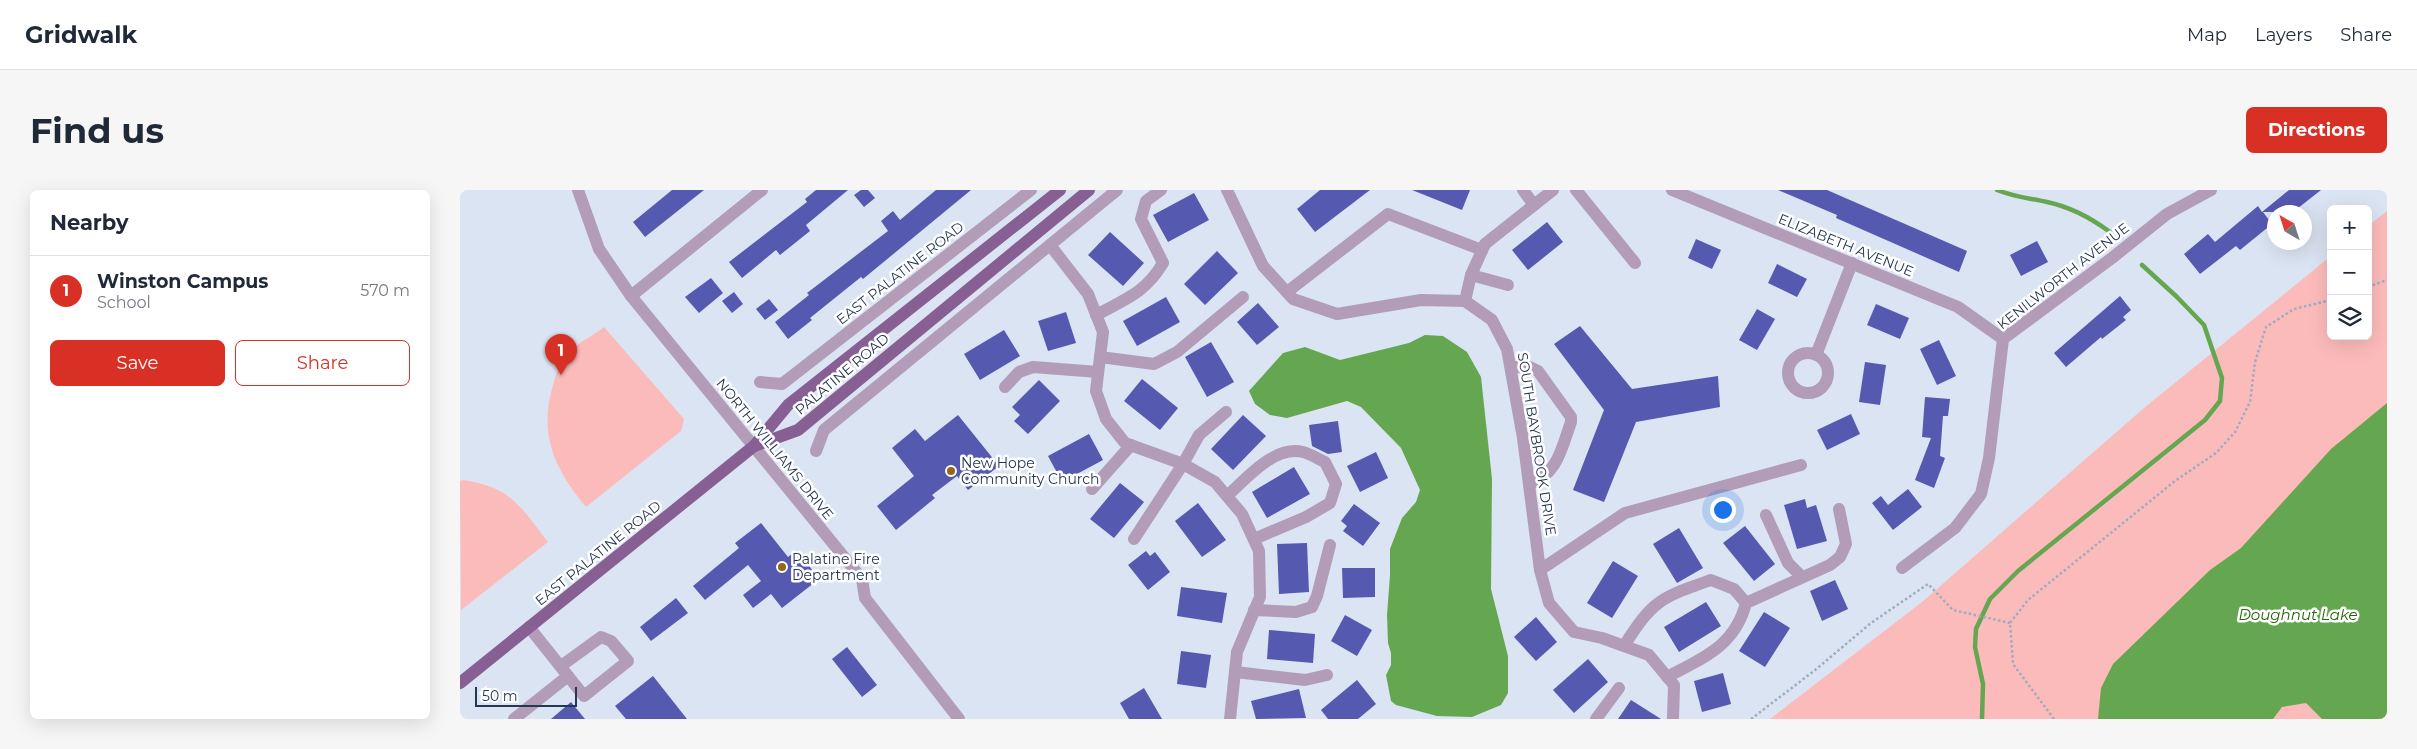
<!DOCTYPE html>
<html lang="en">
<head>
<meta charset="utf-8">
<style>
	:root { --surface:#fff; --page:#f6f6f7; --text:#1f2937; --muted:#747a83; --line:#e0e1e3; --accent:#d93025 }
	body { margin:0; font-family:Montserrat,sans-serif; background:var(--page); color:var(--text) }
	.controls { position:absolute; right:15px; top:15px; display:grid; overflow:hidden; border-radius:8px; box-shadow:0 5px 20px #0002 }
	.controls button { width:45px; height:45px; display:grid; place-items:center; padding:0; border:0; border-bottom:1px solid var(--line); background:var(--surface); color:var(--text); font:25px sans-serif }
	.compass { position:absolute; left:1807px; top:15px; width:45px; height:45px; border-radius:50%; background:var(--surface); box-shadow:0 5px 20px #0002; rotate:321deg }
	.scale { position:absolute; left:15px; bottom:12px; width:102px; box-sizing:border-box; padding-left:5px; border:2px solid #253752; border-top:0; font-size:14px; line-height:18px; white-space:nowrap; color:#253752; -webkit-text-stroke:4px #fff; paint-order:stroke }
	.you { position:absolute; left:1262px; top:319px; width:18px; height:18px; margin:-12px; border:4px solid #fff; border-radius:50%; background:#1a73e8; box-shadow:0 0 0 8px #1a73e833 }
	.badge { display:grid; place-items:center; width:32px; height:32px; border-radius:50%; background:var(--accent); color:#fff; font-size:16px; font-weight:700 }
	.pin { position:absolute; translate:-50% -41px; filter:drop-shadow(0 1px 2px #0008) }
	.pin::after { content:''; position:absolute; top:26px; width:18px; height:15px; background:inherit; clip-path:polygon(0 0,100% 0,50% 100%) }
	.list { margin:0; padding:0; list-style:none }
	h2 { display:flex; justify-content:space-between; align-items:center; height:65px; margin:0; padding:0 20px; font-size:21px }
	h2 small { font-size:16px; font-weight:400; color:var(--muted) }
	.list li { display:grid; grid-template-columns:32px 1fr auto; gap:15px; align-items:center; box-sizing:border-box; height:70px; padding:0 20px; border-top:1px solid var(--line) }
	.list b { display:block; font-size:19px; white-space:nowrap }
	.list p { margin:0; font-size:16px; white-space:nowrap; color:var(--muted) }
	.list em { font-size:16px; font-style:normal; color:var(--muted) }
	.actions { display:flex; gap:10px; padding:15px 20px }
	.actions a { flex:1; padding:11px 0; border:1px solid var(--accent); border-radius:8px; text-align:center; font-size:18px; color:var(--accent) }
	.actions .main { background:var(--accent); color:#fff }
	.icon { flex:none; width:28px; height:28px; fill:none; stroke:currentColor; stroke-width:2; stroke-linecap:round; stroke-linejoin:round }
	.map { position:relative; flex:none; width:1927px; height:529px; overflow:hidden; border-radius:8px }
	header { display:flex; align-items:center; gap:30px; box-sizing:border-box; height:70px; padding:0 25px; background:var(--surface); border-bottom:1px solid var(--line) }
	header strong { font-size:24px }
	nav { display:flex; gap:28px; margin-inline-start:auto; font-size:18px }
	.intro { display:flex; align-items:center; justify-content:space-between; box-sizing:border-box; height:120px; padding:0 30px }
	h1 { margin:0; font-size:35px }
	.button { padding:12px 22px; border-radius:8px; background:var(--accent); color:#fff; font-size:18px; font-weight:700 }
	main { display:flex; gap:30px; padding:0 30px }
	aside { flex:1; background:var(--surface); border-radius:8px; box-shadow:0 5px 20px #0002 }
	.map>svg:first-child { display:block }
	.green { fill:#fcbbbb }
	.water { fill:#65a650 }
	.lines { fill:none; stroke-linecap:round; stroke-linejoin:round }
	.stream { stroke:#65a650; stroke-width:4.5 }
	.building { fill:#5559b0 }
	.path { stroke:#9fabbe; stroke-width:2.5; stroke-dasharray:2.5 2.5; stroke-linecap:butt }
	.minor { stroke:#b29cb8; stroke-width:12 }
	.major { stroke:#875f92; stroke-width:12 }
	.poi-dot { fill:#946915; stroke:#fff; stroke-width:2 }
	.labels { text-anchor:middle; stroke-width:5; stroke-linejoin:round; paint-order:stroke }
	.street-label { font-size:14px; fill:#253752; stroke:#fff }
	.poi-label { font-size:14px; fill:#253752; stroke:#fff; text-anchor:start }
	.water-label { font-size:15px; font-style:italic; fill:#266308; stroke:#fff }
</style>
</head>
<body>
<header>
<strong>Gridwalk</strong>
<nav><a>Map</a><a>Layers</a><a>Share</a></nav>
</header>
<div class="intro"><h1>Find us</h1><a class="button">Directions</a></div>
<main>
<aside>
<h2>Nearby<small></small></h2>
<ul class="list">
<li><span class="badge">1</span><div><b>Winston Campus</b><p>School</p></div><em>570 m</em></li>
</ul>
<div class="actions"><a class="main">Save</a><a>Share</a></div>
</aside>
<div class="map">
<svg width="1927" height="529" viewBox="0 0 1927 529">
	<rect width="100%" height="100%" fill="#dbe4f2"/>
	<g class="green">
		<path d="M1927 21V529H1310L1462 412 1684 218 1871 66V146H1908V36Z"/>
		<path d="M144 137 224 229 221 241 126 317C95 279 78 245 93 195 96 184 102 170 110 161 119 152 134 145 144 137Z"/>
		<path d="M3 290C51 297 60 316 88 352L1 420 0 291Z"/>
	</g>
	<g class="water">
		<path d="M965 145 983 146 1007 162 1021 187 1032 289 1031 399 1048 466V503L1041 515 1012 527 977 526 936 515 931 511 926 485 931 475V463L928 453 927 425 930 385V359L942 328 956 312 960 300 941 258 901 217 887 211 827 228 810 225 795 214 789 201 823 163 845 157 880 170 949 153Z"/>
		<path d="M1927 213V529H1862L1846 513 1822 517 1813 529H1638L1641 498 1653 474 1750 380 1781 358 1871 259Z"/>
	</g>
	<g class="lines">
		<g class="stream">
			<path d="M1537 0C1554 7 1569 8 1587 12 1611 17 1631 28 1650 42"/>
			<path d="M1522 529 1523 494 1515 457 1516 439 1530 409 1558 381 1745 230 1760 211 1762 188 1744 135 1717 107 1682 75"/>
		</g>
	</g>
	<g class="building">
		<path d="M212 0H244L185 47 173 32Z"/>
		<path d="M356 0H388L346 35 350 41 320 65 316 60 282 88 269 72 347 12 345 9Z"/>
		<path d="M401 0H408L415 8 404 17 394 5Z"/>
		<path d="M476 0H511L403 89 401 87 350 128 352 130 328 149 315 132 349 105 347 103 428 41 421 31 433 21 440 30Z"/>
		<path d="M860 0H910L855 42 837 19Z"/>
		<path d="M952 0H1010L1002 20Z"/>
		<path d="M1318 0H1367L1507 61 1499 82 1376 28 1377 25Z"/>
		<path d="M1829 0H1861L1833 22H1803L1812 34 1780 60 1776 56 1740 84 1724 64 1748 44 1755 52 1798 16 1802 22Z"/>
		<path d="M734 3 749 30 708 52 693 25Z"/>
		<path d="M1087 32 1103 52 1068 80 1052 60Z"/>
		<path d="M650 42 684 73 663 96 628 65Z"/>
		<path d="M1236 49 1261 60 1252 79 1228 68Z"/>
		<path d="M1577 51 1588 72 1561 86 1550 65Z"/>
		<path d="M757 61 778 83 745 115 724 94Z"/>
		<path d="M1317 74 1347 89 1337 107 1308 93Z"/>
		<path d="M251 88 263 103 239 123 225 107Z"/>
		<path d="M274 102 283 114 272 123 262 111Z"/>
		<path d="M1660 106 1671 120 1663 127 1666 130 1642 149 1641 147 1606 177 1594 163Z"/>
		<path d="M706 107 720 132 677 156 663 131Z"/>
		<path d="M309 109 318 120 305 130 296 119Z"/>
		<path d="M798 113 819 137 797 155 777 132Z"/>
		<path d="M1416 114 1449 128 1440 149 1407 135Z"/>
		<path d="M1297 119 1315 129 1297 160 1279 150Z"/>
		<path d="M606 122 616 153 588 161 578 131Z"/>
		<path d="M1120 136 1172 199 1258 186 1260 217 1176 232 1144 312 1113 300 1144 220 1094 154Z"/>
		<path d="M544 140 560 166 520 190 504 164Z"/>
		<path d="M1479 150 1496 186 1477 195 1460 159Z"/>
		<path d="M751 152 774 192 747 207 725 167Z"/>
		<path d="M1405 172 1426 175 1420 215 1399 212Z"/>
		<path d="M682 189 718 218 700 240 664 211Z"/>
		<path d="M579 190 600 211 568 244 554 231 560 225 552 217Z"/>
		<path d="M1465 207 1490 209 1488 226H1483L1480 266 1485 268 1474 298 1455 290 1471 248 1462 247Z"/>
		<path d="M1391 224 1400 244 1367 260 1357 240Z"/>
		<path d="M498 225 539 276 508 300 497 286 472 305 475 308 436 340 417 316 454 286 432 258 455 239 465 251Z"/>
		<path d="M783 225 806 246 773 280 751 259Z"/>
		<path d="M878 231 882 262 868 264 852 256 849 235Z"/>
		<path d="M629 244 643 270 602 292 588 266Z"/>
		<path d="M916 262 928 288 900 302 887 276Z"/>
		<path d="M834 277 850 304 807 328 792 302Z"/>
		<path d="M660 293 684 312 654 348 630 329Z"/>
		<path d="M1448 299 1462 317 1433 340 1412 313 1421 306 1428 315Z"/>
		<path d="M1345 309 1347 318 1356 315 1367 351 1337 359 1324 315Z"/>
		<path d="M738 313 766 350 742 367 715 331Z"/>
		<path d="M894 314 920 333 903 356 883 341 887 336 881 331Z"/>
		<path d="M301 333 328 367 337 360 359 389 322 418 311 404 293 418 283 405 301 391 288 375 245 410 233 396 279 358 275 353Z"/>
		<path d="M1285 336 1315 374 1294 391 1263 353Z"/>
		<path d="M1219 338 1243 378 1217 393 1193 354Z"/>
		<path d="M847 353 849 402 819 404 817 354Z"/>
		<path d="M686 361 690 366 695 362 710 382 688 400 668 375Z"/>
		<path d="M1153 371 1178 386 1152 428 1127 413Z"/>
		<path d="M882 378H915V407L883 408Z"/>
		<path d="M1375 390 1388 419 1362 431 1350 401Z"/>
		<path d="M721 397 767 403 762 433 717 426Z"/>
		<path d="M216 408 228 423 191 451 180 437Z"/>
		<path d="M1246 412 1261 436 1219 462 1204 437Z"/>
		<path d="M1304 422 1330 438 1305 477 1279 461Z"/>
		<path d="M885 425 912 440 897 466 871 451Z"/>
		<path d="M1076 427 1097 452 1076 471 1054 447Z"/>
		<path d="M809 440 855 444 853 473 807 469Z"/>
		<path d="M387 457 417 495 402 507 372 469Z"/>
		<path d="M721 461 751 465 746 498 717 494Z"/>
		<path d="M1128 469 1148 492 1114 523 1093 500Z"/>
		<path d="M1263 483 1271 514 1242 522 1234 491Z"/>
		<path d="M193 486 227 529H166L155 516Z"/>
		<path d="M897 490 916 514 898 529H868L861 520Z"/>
		<path d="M684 498 702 529H669L660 513Z"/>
		<path d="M839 499 846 528 796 529 791 511Z"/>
		<path d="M1171 510 1201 529H1158Z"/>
		<path d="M111 512 125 529H91Z"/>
	</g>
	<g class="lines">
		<g class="path">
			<path d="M1908 97 1927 90"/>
			<path d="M1291 529 1354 481 1411 433 1468 394 1493 420 1550 433"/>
			<path d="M1594 529 1553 474 1550 433 1568 410 1715 291 1756 263 1775 242 1790 212 1795 172 1806 137 1834 119 1871 110"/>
		</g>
		<g class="minor">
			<path d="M118 0 139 59 171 106 402 389 405 408 499 529"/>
			<path d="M767 0 803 76 833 109 877 124 961 110 1005 111 1032 130 1047 159 1063 248 1080 380 1089 413 1114 442 1142 448 1189 465 1214 495 1213 529"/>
			<path d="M1063 0 1074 15"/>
			<path d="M1116 0 1175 73"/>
			<path d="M1212 0 1498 117 1543 149"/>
			<path d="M590 55 628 104 643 142 636 201 646 229 665 253 723 274 755 292 782 324 799 361 800 407 777 462 770 529"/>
			<path d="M1011 85 1048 95"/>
			<path d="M827 102 928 24 1022 60"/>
			<path d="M171 106 302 0"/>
			<path d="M1005 111 1011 85 1025 54 1093 0"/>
			<path d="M636 125C666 109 685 103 703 73L681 29 686 11 701 0"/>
			<circle cx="1348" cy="183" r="20"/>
			<path d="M1356 165 1392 73"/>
			<path d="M640 167 694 174 717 162 783 107"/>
			<path d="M1051 177H1070L1078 181 1111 227V232C1101 260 1098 283 1069 295"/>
			<path d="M300 192 322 194 571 0"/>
			<path d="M545 197 559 182 573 177 638 182"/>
			<path d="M356 261 364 240 657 0"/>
			<path d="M632 299 671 255"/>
			<path d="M767 306C786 289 814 255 843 262 851 264 858 269 865 272L876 294 870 313 846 327 794 349"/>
			<path d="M1306 325 1328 373 1342 387"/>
			<path d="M674 349 723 274 739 245 766 222"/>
			<path d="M1442 378 1495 338 1521 304 1529 268 1543 149 1652 68 1707 24 1751 0"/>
			<path d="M1080 380 1165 323 1341 275"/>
			<path d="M1286 413 1370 375 1380 367 1386 354 1379 319"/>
			<path d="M794 420 836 422 852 417 857 406 870 355"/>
			<path d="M1164 456C1193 410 1200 408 1251 390L1274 399 1286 413C1275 456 1243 468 1207 487"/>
			<path d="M101 476 141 447 151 451 168 471 124 506 108 486"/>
			<path d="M775 482 845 490 867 485"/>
			<path d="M54 529 108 486 69 437"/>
			<path d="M1136 529 1159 498"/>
		</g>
		<g class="major">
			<path d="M294 256 338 240 629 0"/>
			<path d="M0 493 294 256 328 215 600 0"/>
		</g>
	</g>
	<g class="poi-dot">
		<circle cx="491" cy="281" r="5"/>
		<circle cx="322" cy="377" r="5"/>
	</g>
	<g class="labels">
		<g class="street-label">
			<text transform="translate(1386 55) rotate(22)" y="5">ELIZABETH AVENUE</text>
			<text transform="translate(440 83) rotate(-38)" y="5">EAST PALATINE ROAD</text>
			<text transform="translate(1603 86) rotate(-38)" y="5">KENILWORTH AVENUE</text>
			<text transform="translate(382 184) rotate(-40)" y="5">PALATINE ROAD</text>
			<text transform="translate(1077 254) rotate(81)" y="5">SOUTH BAYBROOK DRIVE</text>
			<text transform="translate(315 259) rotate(51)" y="5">NORTH WILLIAMS DRIVE</text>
			<text transform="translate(138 363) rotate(-39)" y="5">EAST PALATINE ROAD</text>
		</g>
		<g class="poi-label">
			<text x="501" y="278">New Hope<tspan x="501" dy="16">Community Church</tspan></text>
			<text x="332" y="374">Palatine Fire<tspan x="332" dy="16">Department</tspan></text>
		</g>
		<g class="water-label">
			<text x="1838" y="430">Doughnut Lake</text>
		</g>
	</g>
</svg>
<div class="controls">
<button>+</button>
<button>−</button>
<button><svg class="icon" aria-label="layers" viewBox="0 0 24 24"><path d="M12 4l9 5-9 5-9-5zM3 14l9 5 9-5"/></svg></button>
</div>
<svg class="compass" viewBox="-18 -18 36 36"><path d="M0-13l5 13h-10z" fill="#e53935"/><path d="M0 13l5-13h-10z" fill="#747a83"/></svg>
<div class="scale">50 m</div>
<div class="you"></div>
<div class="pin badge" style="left:101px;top:185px">1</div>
</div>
</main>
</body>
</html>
